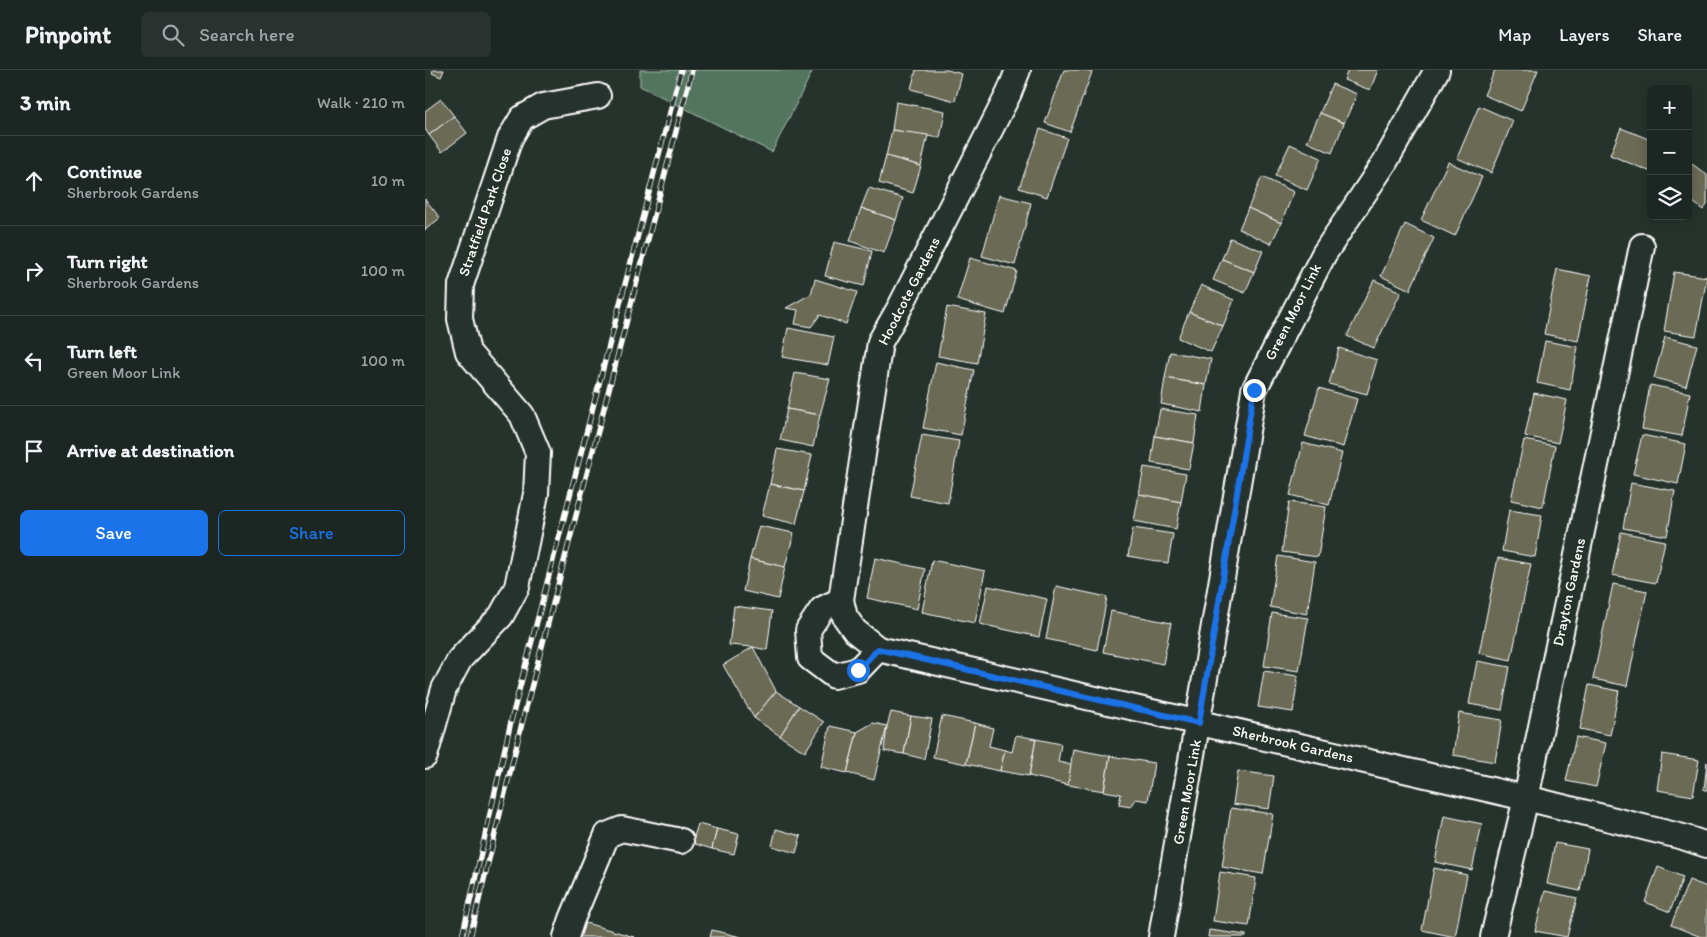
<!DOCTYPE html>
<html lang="en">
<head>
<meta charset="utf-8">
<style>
	:root { --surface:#1c2622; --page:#29322f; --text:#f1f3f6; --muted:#a0a5a5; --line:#3a4340; --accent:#1a73e8 }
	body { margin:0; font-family:Itim,sans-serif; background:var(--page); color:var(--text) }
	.controls { position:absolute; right:15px; top:15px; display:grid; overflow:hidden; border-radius:8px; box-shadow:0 2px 12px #0003 }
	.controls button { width:45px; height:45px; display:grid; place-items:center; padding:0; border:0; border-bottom:1px solid var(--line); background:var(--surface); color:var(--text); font:25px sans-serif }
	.stop { position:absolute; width:15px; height:15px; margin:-11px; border:4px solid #1a73e8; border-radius:50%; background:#fff }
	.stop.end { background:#1a73e8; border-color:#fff; box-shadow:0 1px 5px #0008 }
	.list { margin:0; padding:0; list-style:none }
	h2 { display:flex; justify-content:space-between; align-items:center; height:65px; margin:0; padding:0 20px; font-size:21px }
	h2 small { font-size:16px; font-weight:400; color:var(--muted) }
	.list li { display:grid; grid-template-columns:32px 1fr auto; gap:15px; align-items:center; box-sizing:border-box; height:90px; padding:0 20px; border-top:1px solid var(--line) }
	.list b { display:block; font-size:19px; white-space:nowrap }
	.list p { margin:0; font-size:16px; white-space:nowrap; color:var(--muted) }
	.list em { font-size:16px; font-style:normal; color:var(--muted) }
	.actions { display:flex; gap:10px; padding:15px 20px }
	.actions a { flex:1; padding:11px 0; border:1px solid var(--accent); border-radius:8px; text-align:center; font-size:18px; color:var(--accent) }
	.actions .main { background:var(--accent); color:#fff }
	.icon { flex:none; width:28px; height:28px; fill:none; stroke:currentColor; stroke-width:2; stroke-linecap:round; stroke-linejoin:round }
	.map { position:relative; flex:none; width:1282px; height:867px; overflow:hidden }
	header { display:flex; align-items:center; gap:30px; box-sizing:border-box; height:70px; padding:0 25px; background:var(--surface); border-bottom:1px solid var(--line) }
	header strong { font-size:24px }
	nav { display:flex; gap:28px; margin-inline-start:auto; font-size:18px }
	.search { width:350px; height:45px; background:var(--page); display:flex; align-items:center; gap:12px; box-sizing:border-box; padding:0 18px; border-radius:8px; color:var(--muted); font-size:19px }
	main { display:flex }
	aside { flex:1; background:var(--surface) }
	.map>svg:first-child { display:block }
	.green { fill:#52745f; stroke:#a8baaf }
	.building { fill:#6a6a55; stroke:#fff }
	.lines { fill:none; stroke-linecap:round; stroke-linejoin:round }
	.street-casing { stroke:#fff; stroke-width:28 }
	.street { stroke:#26332d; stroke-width:24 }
	.rail-casing { stroke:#fff; stroke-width:5.5 }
	.rail { stroke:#26332d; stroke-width:4; stroke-dasharray:11; stroke-linecap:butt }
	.route { stroke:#1a73e8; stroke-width:6 }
	.labels { text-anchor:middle; stroke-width:4.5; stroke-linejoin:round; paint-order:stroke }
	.street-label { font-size:15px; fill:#fff; stroke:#26332d }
</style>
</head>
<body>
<header>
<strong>Pinpoint</strong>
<div class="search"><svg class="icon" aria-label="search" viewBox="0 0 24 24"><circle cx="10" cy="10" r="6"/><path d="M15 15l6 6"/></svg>Search here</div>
<nav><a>Map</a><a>Layers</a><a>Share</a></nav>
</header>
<main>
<aside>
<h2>3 min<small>Walk · 210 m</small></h2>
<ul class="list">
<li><svg class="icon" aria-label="ahead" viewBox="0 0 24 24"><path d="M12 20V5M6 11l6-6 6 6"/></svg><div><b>Continue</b><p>Sherbrook Gardens</p></div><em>10 m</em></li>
<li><svg class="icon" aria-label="right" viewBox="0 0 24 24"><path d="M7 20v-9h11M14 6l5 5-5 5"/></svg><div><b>Turn right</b><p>Sherbrook Gardens</p></div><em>100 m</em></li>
<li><svg class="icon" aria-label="left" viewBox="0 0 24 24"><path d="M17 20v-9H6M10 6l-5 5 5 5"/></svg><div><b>Turn left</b><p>Green Moor Link</p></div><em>100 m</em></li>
<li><svg class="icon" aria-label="arrive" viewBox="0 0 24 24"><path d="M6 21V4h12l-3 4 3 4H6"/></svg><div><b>Arrive at destination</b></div></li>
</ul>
<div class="actions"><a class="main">Save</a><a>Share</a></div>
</aside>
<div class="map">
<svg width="1282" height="867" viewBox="0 0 1282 867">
	<rect width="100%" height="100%" fill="#26332d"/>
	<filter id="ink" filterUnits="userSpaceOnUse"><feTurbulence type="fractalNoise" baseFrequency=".02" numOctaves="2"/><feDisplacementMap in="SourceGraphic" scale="10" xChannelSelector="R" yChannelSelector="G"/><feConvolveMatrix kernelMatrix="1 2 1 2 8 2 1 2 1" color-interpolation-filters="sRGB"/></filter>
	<g filter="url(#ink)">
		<path class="green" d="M215 0H388L347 82 215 16Z"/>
		<g class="building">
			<path d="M8 0H19L16 7 7 3Z"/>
			<path d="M491 0H522L537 4 530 31 486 19Z"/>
			<path d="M639 0H660L667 2 645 62 620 53Z"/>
			<path d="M923 0H953L945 20 919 10Z"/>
			<path d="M1070 0H1113L1096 41 1059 25Z"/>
			<path d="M907 14 932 24 919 53 895 43Z"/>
			<path d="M16 29 29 46 4 65 0 59V41Z"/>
			<path d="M471 32 520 41 515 68 467 60Z"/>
			<path d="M1054 36 1088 51 1066 103 1032 88Z"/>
			<path d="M895 43 919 53 907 83 882 72Z"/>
			<path d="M29 46 42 63 17 82 4 65Z"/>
			<path d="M1196 58 1226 70V102L1185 85Z"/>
			<path d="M615 59 642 68 622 127 594 118Z"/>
			<path d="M467 60 503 65 496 96 461 86Z"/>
			<path d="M865 74 896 88 882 120 850 106Z"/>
			<path d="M461 86 496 96 488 123 454 113Z"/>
			<path d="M1263 91 1282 105V135L1278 140 1263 128Z"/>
			<path d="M1023 92 1057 107 1030 166 996 150Z"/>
			<path d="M837 107 869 122 856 153 823 138Z"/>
			<path d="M444 118 478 128 471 150 436 138Z"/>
			<path d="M574 125 606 133 590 195 557 186Z"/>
			<path d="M0 129 15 148 0 160Z"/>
			<path d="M436 138 471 150 459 183 425 171Z"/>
			<path d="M823 138 856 153 846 174 814 159Z"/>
			<path d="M980 154 1009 168 985 220 956 206Z"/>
			<path d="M805 168 838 181 829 202 797 189Z"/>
			<path d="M409 172 447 181 439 216 400 206Z"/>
			<path d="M545 188 592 201 580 244 532 230Z"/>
			<path d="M797 189 829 202 820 223 788 210Z"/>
			<path d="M1132 199 1166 206 1153 271 1119 264Z"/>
			<path d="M1249 202 1282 207 1271 266 1239 261Z"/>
			<path d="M390 209 432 222 421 254 395 245 386 257 370 254 373 240 361 238 386 224Z"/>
			<path d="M949 210 976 222 949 278 922 266Z"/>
			<path d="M776 215 809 230 798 256 764 242Z"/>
			<path d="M522 237 561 244 552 293 513 286Z"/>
			<path d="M764 242 798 256 786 282 753 268Z"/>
			<path d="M363 258 409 267 403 295 357 287Z"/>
			<path d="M1240 267 1272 275 1261 316 1229 308Z"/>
			<path d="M1120 271 1153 277 1145 320 1112 313Z"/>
			<path d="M914 278 952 290 942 324 904 314Z"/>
			<path d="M745 282 786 289 781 315 740 308Z"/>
			<path d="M511 292 549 300 536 365 498 358Z"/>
			<path d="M370 303 405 309 395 345 362 339Z"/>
			<path d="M740 308 781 315 777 342 736 334Z"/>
			<path d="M1225 315 1265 323 1257 366 1217 359Z"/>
			<path d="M894 318 932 329 918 377 880 366Z"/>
			<path d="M1109 323 1142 330 1133 373 1100 366Z"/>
			<path d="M362 339 395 345 388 377 355 370Z"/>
			<path d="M735 339 773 345 769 373 730 366Z"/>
			<path d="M497 365 534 371 523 433 485 426Z"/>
			<path d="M1217 365 1261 374 1253 414 1208 404Z"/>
			<path d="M730 366 769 373 764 399 726 393Z"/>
			<path d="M1099 370 1130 376 1118 437 1086 430Z"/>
			<path d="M878 373 917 383 904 435 865 425Z"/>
			<path d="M352 379 387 385 379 421 345 414Z"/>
			<path d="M719 397 761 404 756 432 714 424Z"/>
			<path d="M1206 413 1250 421 1242 466 1198 458Z"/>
			<path d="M345 414 379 421 371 454 337 446Z"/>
			<path d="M714 424 756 432 751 459 709 451Z"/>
			<path d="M864 432 901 437 893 487 857 482Z"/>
			<path d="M1084 440 1117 445 1110 487 1077 481Z"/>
			<path d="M334 456 369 463 360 497 325 489Z"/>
			<path d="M708 458 748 464 743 493 703 486Z"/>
			<path d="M1196 462 1240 471 1231 513 1187 505Z"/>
			<path d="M853 486 890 492 882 544 845 537Z"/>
			<path d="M450 488 500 499 492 539 442 528Z"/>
			<path d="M1073 488 1106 494 1086 590 1054 583Z"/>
			<path d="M325 489 360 497 353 529 318 521Z"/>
			<path d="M507 490 560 501 550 553 497 542Z"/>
			<path d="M1188 514 1222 521 1202 616 1168 609Z"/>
			<path d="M563 516 622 529 614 567 555 554Z"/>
			<path d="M631 516 682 527 672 580 621 569Z"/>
			<path d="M309 536 347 541 342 580 328 577 304 575Z"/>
			<path d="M686 541 746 553 738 594 678 582Z"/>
			<path d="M847 543 883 548 874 601 839 596Z"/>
			<path d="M328 577 351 621 329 648 298 595Z"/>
			<path d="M1052 591 1085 597 1077 640 1044 634Z"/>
			<path d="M839 601 873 606 868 642 833 637Z"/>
			<path d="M1164 615 1194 621 1185 665 1155 659Z"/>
			<path d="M351 621 374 636 355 666 329 648Z"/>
			<path d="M374 636 399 652 380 682 355 666Z"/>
			<path d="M466 642 486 646 479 684 459 681 462 656Z"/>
			<path d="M1034 643 1077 650 1070 692 1028 685Z"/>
			<path d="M486 646 507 649 499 689 479 684Z"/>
			<path d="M517 646 550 653 541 694 508 687Z"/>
			<path d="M448 653 462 656 449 710 422 703 432 662Z"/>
			<path d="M550 653 568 658 564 676 580 680 575 701 541 694Z"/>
			<path d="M405 656 432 662 422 703 396 697Z"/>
			<path d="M591 665 611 669 604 706 575 701 580 680 587 682Z"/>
			<path d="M1151 667 1181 673 1171 717 1141 711Z"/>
			<path d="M611 669 636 674 633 692 647 695 643 715 604 706Z"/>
			<path d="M648 679 685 686 679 721 643 715Z"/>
			<path d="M1237 684 1274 690 1268 726 1232 720Z"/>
			<path d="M685 686 729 693 723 731 711 729 706 737 694 735 696 724 679 721Z"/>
			<path d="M1282 692V720H1279Z"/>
			<path d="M813 701 849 706 844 739 808 734Z"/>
			<path d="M806 738 848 744 838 804 797 797Z"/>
			<path d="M1019 746 1057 754 1047 800 1010 792Z"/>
			<path d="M273 754 292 759 287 779 267 773Z"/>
			<path d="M292 759 314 764 309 784 287 779Z"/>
			<path d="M351 759 376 766 371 783 347 776Z"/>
			<path d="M1130 773 1163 779 1155 821 1122 814Z"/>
			<path d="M1233 797 1258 807 1245 842 1220 832Z"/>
			<path d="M1009 798 1042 805 1030 867 997 860Z"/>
			<path d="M795 802 831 808 824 856 788 851Z"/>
			<path d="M1264 810 1282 817V867H1276L1246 855Z"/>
			<path d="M1120 821 1152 828 1142 867 1110 861Z"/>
			<path d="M147 849 209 867H141Z"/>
			<path d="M287 860 316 867H285Z"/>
			<path d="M784 860 821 865V867H783Z"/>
		</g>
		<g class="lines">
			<g class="street-casing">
				<g id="street">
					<path d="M593 0 584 23 475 237 455 272 416 530 420 547 430 561 453 579 1101 728 1258 767 1282 775"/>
					<path d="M416 530 397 539 383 560 385 588 409 606 433 600 453 579"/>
					<path d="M0 686 19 619 35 589 76 546 92 517 111 424 113 383 97 345 43 282 35 249 36 215 85 68 97 48 118 36 173 26"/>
					<path d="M141 867 147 849 182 765 197 759 256 771"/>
					<path d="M736 867 829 320 899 184 960 92 1012 0"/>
					<path d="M1068 867 1101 728 1217 176"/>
				</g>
			</g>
			<use href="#street" class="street"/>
			<g class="rail-casing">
				<g id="rail">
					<path d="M37 867 87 647 256 0"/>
					<path d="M45 867 97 653 267 0"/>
				</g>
			</g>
			<use href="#rail" class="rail"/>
		</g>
	</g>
	<g class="lines" filter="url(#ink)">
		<path class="route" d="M433 600 453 579 774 653 829 320"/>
	</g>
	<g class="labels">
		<g class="street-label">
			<text transform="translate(60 142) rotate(-71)" y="5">Stratfield Park Close</text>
			<text transform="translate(484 221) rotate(-63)" y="5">Hoodcote Gardens</text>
			<text transform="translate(868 242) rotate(-63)" y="5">Green Moor Link</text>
			<text transform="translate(1144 522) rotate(-78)" y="5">Drayton Gardens</text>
			<text transform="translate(868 674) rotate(13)" y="5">Sherbrook Gardens</text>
			<text transform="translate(762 722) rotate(-80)" y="5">Green Moor Link</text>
		</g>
	</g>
</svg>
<div class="controls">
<button>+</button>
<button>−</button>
<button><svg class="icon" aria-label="layers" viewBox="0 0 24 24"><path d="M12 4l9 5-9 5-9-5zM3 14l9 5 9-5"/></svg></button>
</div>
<div class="stop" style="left:433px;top:600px"></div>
<div class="stop end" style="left:829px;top:320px"></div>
</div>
</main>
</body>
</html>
